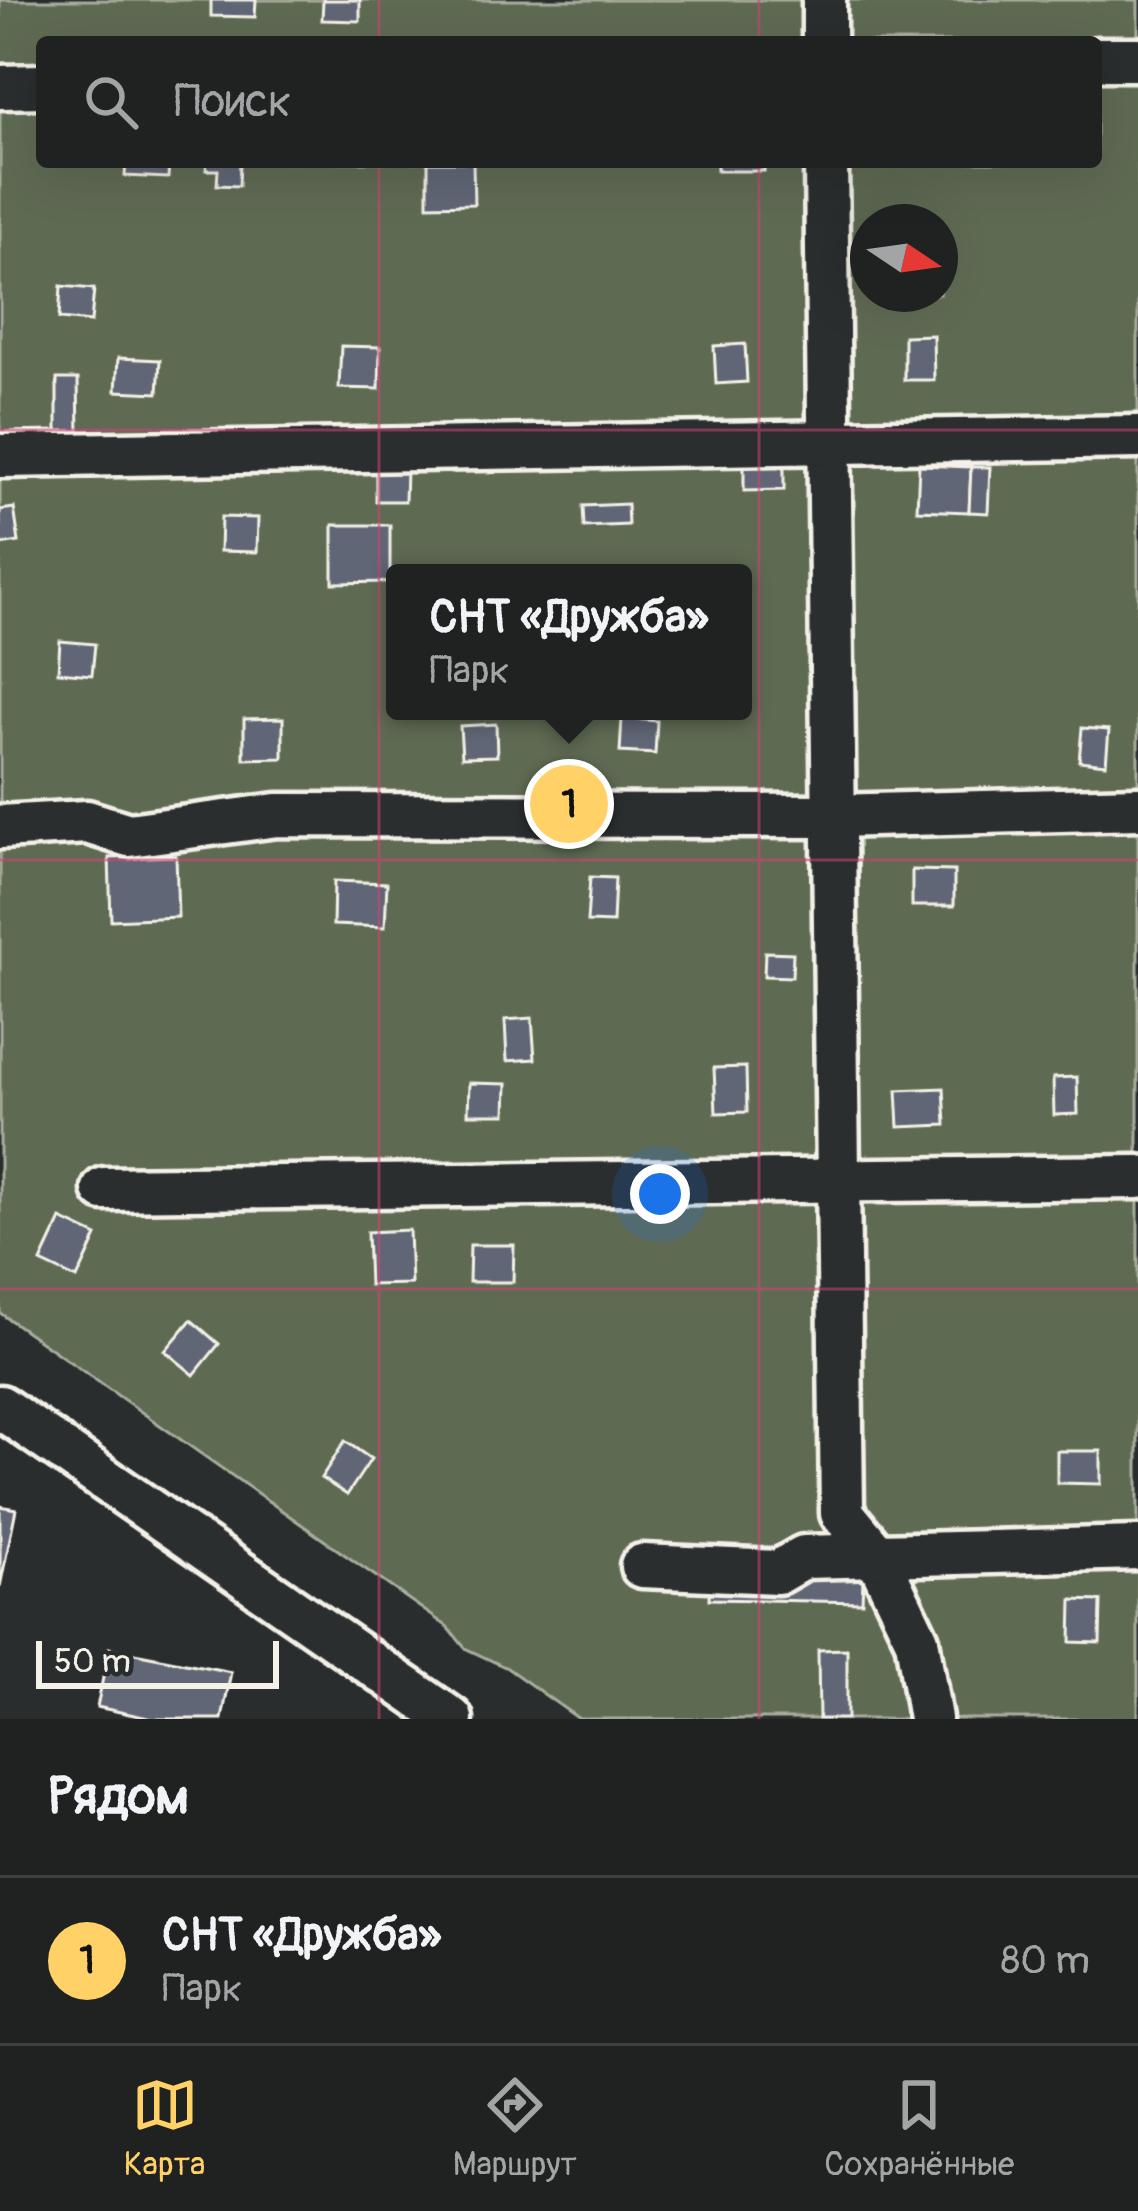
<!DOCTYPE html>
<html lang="ru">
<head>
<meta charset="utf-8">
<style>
	:root { --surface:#202222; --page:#282a2a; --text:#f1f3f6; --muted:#a2a4a5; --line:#3d3f40; --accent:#ffd166 }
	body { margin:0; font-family:Pangolin,sans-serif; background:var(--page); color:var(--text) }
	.compass { position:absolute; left:850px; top:204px; width:108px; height:108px; border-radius:50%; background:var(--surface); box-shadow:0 12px 48px #0002; rotate:103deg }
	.scale { position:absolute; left:36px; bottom:30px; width:243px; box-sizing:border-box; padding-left:12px; border:6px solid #f4f1e8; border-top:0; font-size:33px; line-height:42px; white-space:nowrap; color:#f4f1e8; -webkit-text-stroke:9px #2a2d2e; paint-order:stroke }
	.you { position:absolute; left:660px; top:1194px; width:42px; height:42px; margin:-30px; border:9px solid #fff; border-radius:50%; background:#1a73e8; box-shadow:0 0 0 18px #1a73e833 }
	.badge { display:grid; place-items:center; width:78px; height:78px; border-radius:50%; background:var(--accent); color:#111; font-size:39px; font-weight:700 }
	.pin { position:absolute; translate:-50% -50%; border:6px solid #fff; box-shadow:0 3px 12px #0006 }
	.popup { position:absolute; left:386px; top:564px; width:366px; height:156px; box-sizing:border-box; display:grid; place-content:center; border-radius:12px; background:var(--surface); filter:drop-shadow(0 3px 9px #0005); font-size:39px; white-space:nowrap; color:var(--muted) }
	.popup b { font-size:45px; color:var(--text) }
	.popup::after { content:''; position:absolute; left:50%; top:100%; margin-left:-24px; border:24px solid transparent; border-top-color:var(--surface) }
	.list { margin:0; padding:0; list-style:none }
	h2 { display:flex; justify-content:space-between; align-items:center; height:156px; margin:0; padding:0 48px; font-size:51px }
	h2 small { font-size:39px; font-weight:400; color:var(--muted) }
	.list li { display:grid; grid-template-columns:78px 1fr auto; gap:36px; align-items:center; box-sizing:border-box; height:168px; padding:0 48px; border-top:3px solid var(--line) }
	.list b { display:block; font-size:45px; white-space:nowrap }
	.list p { margin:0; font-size:39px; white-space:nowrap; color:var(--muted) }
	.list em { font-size:39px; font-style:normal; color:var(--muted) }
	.icon { flex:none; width:66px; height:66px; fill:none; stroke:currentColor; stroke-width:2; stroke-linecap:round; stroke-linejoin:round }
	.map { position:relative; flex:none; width:1138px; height:1719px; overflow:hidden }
	.search { position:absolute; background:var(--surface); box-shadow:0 12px 48px #0002; left:36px; right:36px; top:36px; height:132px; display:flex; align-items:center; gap:30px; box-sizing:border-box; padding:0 42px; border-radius:12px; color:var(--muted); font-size:45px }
	.sheet { height:324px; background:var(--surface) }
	nav { display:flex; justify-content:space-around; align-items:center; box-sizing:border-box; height:168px; border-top:3px solid var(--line); background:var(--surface); font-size:33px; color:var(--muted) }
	nav a { display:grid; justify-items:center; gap:6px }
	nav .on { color:var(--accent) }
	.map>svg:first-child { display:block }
	.green { fill:#5e6b53; stroke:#a9ae9e; stroke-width:3; fill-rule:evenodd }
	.building { fill:#616674; stroke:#f4f1e8; stroke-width:3 }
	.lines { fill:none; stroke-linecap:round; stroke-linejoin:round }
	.minor-casing { stroke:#f4f1e8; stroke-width:51 }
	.minor { stroke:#2a2d2e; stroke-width:42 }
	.grid { fill:none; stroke:#cc4377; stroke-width:3; stroke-opacity:0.55 }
</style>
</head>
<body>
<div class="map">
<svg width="1138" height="1719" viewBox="0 0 1138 1719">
	<rect width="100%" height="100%" fill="#2a2d2e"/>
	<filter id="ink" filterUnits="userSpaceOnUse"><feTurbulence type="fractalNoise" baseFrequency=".00833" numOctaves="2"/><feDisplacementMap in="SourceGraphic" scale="24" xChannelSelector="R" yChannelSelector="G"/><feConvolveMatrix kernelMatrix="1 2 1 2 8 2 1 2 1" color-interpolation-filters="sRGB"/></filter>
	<g filter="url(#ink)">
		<path class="green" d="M0 0H1138V1719H579L507 1668 465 1648 448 1627 0 1313ZM42 42H1096V162H42ZM868 222H940V294H868ZM395 573H743V711H395Z"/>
		<g class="building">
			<path d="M211 0H256L255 17 211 16Z"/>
			<path d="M323 0H360V21L322 20Z"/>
			<path d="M126 162H169L168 178 125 176Z"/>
			<path d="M207 162H240L239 186 217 185 218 170H206Z"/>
			<path d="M428 162H473L474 204 428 205Z"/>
			<rect x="717" y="162" width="47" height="9"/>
			<path d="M61 286 94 289 91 322 59 319Z"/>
			<path d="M933 335 934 380H904V336Z"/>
			<path d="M745 344 747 382 716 384 714 346Z"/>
			<path d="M341 346 380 347 379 389 339 388Z"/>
			<path d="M118 358 160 360 158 393 116 391Z"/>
			<path d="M57 379H78L79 435 57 436Z"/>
			<path d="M935 455 971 456V467L935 466Z"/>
			<path d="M784 463V490L744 491V464Z"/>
			<path d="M919 465 971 467 969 512 917 510Z"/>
			<path d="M971 467H990L988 513 969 512Z"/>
			<path d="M376 469 406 470 405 501H376Z"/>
			<path d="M627 504 628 525 584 527 583 506Z"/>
			<path d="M14 508 19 542 0 545V510Z"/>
			<path d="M221 517 258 518 257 552 220 551Z"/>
			<path d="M333 525H390V582L333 583Z"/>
			<path d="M60 641 95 644 92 675 58 672Z"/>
			<path d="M283 718V758L244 759V719Z"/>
			<path d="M622 718 657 721 655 754 620 752Z"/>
			<path d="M496 724 497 756 462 757 460 726Z"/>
			<path d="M1082 728 1109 730 1106 764 1079 761Z"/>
			<path d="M176 856 178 917 111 920 109 858Z"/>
			<path d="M912 870 954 871V906H912Z"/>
			<path d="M590 877 615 878 613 923 587 922Z"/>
			<path d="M334 881 387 883 385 927 333 925Z"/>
			<path d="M765 952 793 953 792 977 764 976Z"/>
			<path d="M532 1018 535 1059 507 1061 505 1020Z"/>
			<path d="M746 1067 747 1112 716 1113 714 1068Z"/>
			<path d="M1077 1077 1078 1114 1054 1115 1053 1078Z"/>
			<path d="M469 1083 507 1084 506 1114H468Z"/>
			<path d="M944 1088 946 1125 899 1127 897 1090Z"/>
			<path d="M61 1219 97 1236 77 1279 41 1262Z"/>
			<path d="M409 1230 411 1284 369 1285 367 1232Z"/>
			<path d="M470 1245H514L513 1282H469Z"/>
			<path d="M191 1320 219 1344 194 1375 165 1351Z"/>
			<path d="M345 1441 371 1459 347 1495 321 1478Z"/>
			<path d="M1057 1451H1101V1484L1057 1483Z"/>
			<path d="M0 1506 16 1509 0 1587Z"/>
			<path d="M710 1576 863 1579 862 1602 709 1599Z"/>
			<path d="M1072 1600 1101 1601 1100 1643 1071 1642Z"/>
			<path d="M109 1648 231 1672 222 1719H153L97 1707Z"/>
			<path d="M847 1649V1719H819L818 1650Z"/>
		</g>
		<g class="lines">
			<g class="minor-casing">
				<g id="minor">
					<path d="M824 0V42"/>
					<path d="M1096 59H1138"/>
					<path d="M0 87 42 86"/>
					<path d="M826 162 842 1513 876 1554 917 1640 930 1719"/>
					<path d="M0 456 1138 437"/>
					<path d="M0 827 87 822 129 835 277 815 834 816 1138 808"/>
					<path d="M104 1189 1138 1177"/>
					<path d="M0 1407 451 1719"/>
					<path d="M642 1566 778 1572 804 1557 1138 1548"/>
				</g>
			</g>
			<use href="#minor" class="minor"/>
		</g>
	</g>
	<path class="grid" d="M379 0V42M759 0V42M379 162V1719M759 162V1719M0 430H1138M0 860H1138M0 1289H1138"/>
</svg>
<svg class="compass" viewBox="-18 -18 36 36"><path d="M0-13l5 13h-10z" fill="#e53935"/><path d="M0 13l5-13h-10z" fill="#a2a4a5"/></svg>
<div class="scale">50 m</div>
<div class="you"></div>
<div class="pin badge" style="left:569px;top:804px">1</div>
<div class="popup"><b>СНТ «Дружба»</b>Парк</div>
<div class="search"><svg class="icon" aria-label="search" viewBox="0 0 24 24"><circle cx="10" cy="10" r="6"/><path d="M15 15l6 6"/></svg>Поиск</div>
</div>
<section class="sheet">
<h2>Рядом<small></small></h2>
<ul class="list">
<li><span class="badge">1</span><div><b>СНТ «Дружба»</b><p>Парк</p></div><em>80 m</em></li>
</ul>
</section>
<nav>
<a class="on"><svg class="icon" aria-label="map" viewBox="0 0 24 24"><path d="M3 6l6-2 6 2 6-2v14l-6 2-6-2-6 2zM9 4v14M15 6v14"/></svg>Карта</a>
<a><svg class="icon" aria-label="directions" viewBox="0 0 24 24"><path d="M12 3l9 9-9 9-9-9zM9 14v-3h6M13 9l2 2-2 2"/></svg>Маршрут</a>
<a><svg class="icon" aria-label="saved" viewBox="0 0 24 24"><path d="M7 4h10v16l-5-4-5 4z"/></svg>Сохранённые</a>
</nav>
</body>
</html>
